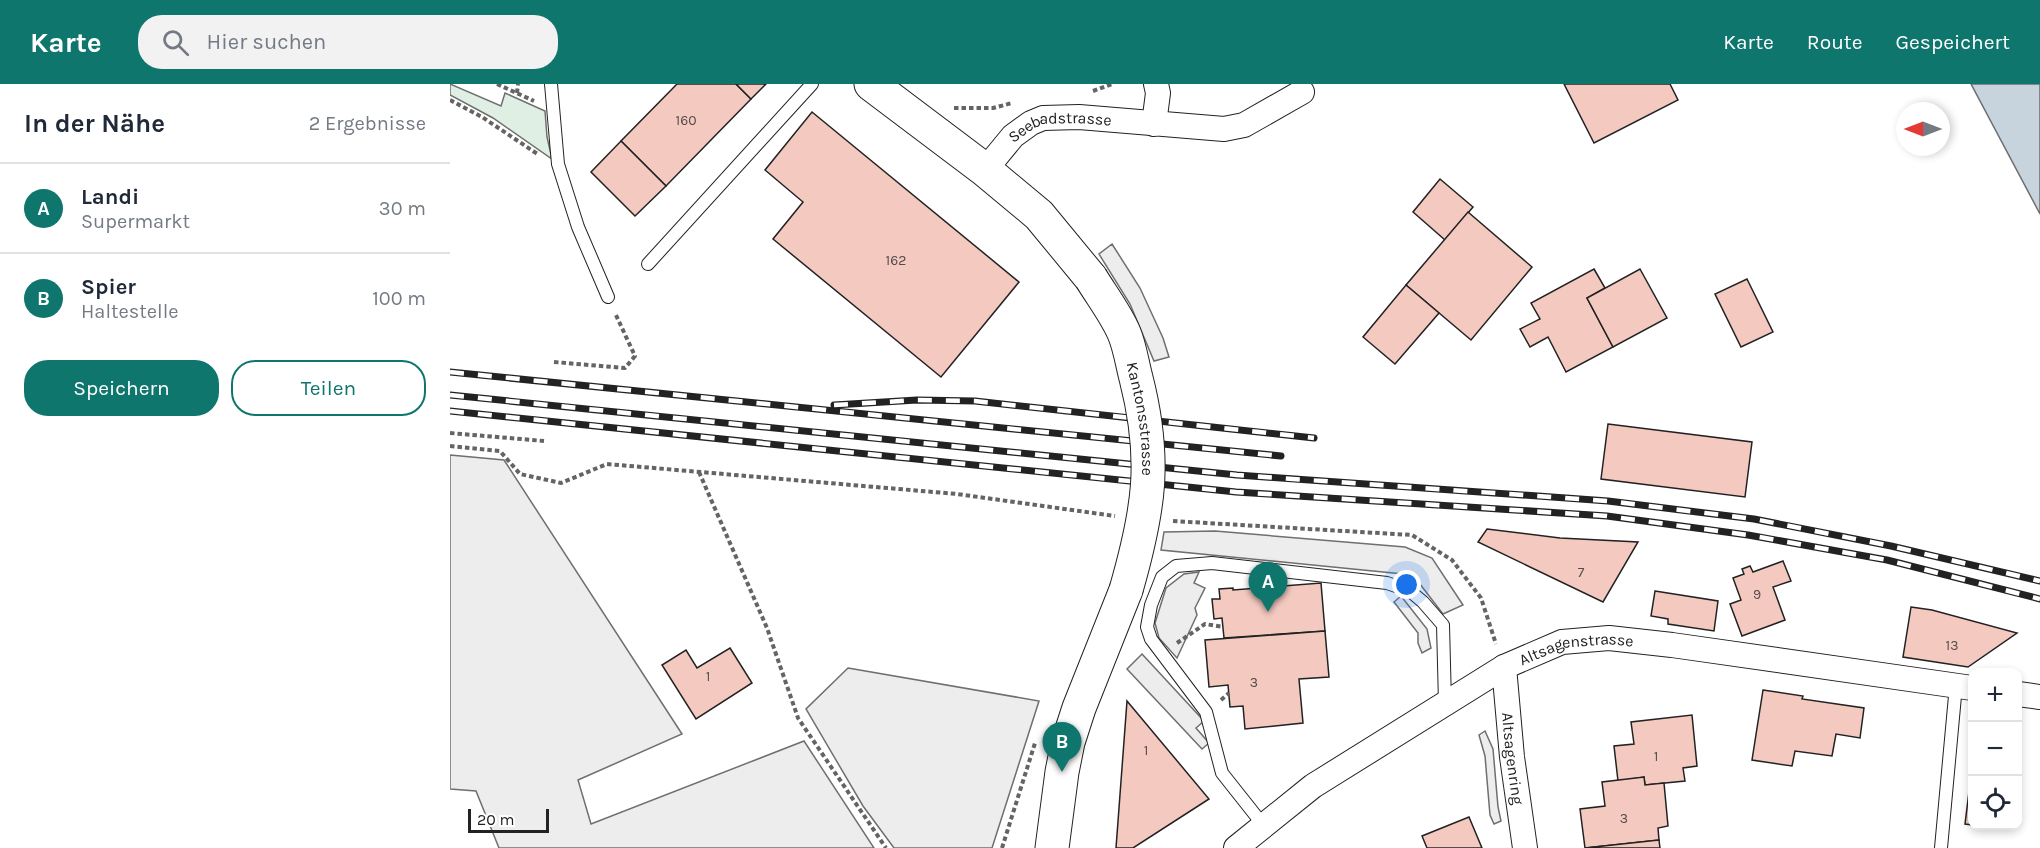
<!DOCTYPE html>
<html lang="de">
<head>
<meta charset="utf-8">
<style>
	:root { --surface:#fff; --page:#f2f2f3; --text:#1f2937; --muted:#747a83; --line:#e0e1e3; --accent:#0f766e }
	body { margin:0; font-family:Karla,sans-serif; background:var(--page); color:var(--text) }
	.controls { position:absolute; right:18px; bottom:18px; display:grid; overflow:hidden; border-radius:12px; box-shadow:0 3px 9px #0003 }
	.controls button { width:54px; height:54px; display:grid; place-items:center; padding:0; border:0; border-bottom:2px solid var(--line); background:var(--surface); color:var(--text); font:30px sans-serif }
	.compass { position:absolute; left:1446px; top:18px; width:54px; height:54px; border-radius:50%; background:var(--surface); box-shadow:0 3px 9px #0003; rotate:270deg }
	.scale { position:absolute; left:18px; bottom:15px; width:81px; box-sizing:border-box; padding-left:6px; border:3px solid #222; border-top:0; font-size:16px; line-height:21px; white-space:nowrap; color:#222; -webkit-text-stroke:4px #fff; paint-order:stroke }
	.you { position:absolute; left:957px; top:501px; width:21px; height:21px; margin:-15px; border:4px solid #fff; border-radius:50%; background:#1a73e8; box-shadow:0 0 0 9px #1a73e833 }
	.badge { display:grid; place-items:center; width:39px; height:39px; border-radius:50%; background:var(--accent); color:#fff; font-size:20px; font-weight:700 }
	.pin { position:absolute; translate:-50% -50px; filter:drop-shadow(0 2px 3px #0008) }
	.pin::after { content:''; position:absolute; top:32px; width:21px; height:18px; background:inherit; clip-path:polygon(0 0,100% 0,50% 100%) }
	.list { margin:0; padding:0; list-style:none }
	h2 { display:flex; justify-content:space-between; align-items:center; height:78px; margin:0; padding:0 24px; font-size:26px }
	h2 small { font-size:20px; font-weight:400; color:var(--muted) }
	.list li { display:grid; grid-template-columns:39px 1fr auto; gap:18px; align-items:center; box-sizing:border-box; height:90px; padding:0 24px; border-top:2px solid var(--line) }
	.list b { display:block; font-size:22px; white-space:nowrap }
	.list p { margin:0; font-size:20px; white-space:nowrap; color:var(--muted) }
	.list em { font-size:20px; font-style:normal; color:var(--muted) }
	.actions { display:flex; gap:12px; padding:18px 24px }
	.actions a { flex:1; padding:14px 0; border:2px solid var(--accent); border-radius:24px; text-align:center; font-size:21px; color:var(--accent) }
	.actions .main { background:var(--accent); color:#fff }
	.icon { flex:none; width:33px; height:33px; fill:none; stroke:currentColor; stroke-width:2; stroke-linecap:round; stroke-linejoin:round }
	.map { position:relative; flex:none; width:1590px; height:764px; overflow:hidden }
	header { display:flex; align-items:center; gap:36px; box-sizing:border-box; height:84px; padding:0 30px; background:var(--accent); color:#fff }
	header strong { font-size:28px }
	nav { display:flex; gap:33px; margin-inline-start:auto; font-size:21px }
	.search { width:420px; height:54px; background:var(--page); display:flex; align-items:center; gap:15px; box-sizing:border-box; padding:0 21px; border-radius:24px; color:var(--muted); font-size:22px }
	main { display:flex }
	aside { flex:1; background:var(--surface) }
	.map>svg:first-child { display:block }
	.green { fill:#e0efe3; stroke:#6f6f6f; stroke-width:1.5 }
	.parking { fill:#ededed; stroke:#6f6f6f; stroke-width:1.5 }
	.water { fill:#c7d3dd; stroke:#6f6f6f; stroke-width:1.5 }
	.building { fill:#f3c9c0; stroke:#222; stroke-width:1.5 }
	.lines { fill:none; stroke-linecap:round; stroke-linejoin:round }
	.lane-casing { stroke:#222; stroke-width:14 }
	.street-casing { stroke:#222; stroke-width:26 }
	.secondary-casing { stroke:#222; stroke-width:35 }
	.path { stroke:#646464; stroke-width:4; stroke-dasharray:4.5 3; stroke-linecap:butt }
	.lane { stroke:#fff; stroke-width:12 }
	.street { stroke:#fff; stroke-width:24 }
	.secondary { stroke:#fff; stroke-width:33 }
	.rail-casing { stroke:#222; stroke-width:7 }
	.rail { stroke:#fff; stroke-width:4.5; stroke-dasharray:14; stroke-linecap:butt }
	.secondary-bridge-casing { stroke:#222; stroke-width:35; stroke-linecap:butt }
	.secondary-bridge { stroke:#fff; stroke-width:33 }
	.labels { text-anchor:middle; stroke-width:4.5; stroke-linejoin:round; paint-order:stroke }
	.number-label { font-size:14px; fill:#564c4a }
	.street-label { font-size:16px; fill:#222; stroke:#fff }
</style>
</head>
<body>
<header>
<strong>Karte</strong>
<div class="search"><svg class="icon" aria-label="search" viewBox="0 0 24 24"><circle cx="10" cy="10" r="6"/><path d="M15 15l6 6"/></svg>Hier suchen</div>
<nav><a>Karte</a><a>Route</a><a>Gespeichert</a></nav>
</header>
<main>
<aside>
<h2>In der Nähe<small>2 Ergebnisse</small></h2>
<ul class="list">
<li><span class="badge">A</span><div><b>Landi</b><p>Supermarkt</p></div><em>30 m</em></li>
<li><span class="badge">B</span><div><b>Spier</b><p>Haltestelle</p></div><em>100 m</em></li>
</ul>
<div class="actions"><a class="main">Speichern</a><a>Teilen</a></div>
</aside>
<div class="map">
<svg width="1590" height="764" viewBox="0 0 1590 764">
	<rect width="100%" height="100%" fill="#fff"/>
	<path class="green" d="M0 0 51 22 55 9 95 27 97 53 102 75 43 34 0 11Z"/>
	<g class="parking">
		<path d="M662 160 690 204 713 254 719 273 704 277 680 220 649 170Z"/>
		<path d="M0 371 54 376 232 650 128 696 141 740 354 657 424 764H49L26 707 0 705Z"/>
		<path d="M765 447 955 463 982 474 1013 521 993 530 963 491 711 466 714 448Z"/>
		<path d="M749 488 744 499 755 504 745 524 747 531 727 574 709 554 705 539 716 504 734 490Z"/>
		<path d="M951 512 977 545 981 564 972 569 968 559V549L944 518Z"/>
		<path d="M692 570 754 637 746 644 759 659 752 665 677 585Z"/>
		<path d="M398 584 589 617 542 764H444L413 722 356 625Z"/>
		<path d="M1035 647 1043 665 1048 723 1051 737 1044 740 1040 731 1035 672 1029 651Z"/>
	</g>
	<path class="water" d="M1521 0H1590V130Z"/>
	<g class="building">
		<path d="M227 0H286L301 15 216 102 171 57Z"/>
		<path d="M286 0H316L301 15Z"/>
		<path d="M1114 0H1220L1228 16 1144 59Z"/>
		<path d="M362 28 569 198 491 293 323 155 353 118 315 86Z"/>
		<path d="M171 57 216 102 185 132 141 88Z"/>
		<path d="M990 95 1023 123 995 156 963 128Z"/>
		<path d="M1018 128 1082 183 1021 256 956 201Z"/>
		<path d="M1144 185 1155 204 1137 214 1163 263 1116 288 1098 253 1080 263 1070 245 1090 235 1081 219Z"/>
		<path d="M1190 185 1217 234 1163 263 1137 214Z"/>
		<path d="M1297 195 1323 248 1291 263 1265 210Z"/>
		<path d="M956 201 989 229 945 280 913 253Z"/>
		<path d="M1158 340 1302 358 1295 413 1151 395Z"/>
		<path d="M1037 445 1110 454 1188 458 1153 518 1028 458Z"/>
		<path d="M1333 477 1341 497 1323 503 1335 536 1292 552 1280 520 1291 516 1283 494 1294 490 1292 485 1300 482 1303 488Z"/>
		<path d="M871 499 875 547 774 554 772 534 764 535 762 515H770L769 505 783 504V506Z"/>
		<path d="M1205 507 1268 517 1264 547 1218 540V535L1201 532Z"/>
		<path d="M1461 523 1482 526 1567 549 1518 583 1453 573Z"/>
		<path d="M875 547 879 593 849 595 853 639 795 645 793 622 780 623 778 601 759 603 755 556Z"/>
		<path d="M280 564 302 599 246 635 212 581 236 566 247 584Z"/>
		<path d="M1313 606 1353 612 1352 615 1414 624 1410 654 1386 650 1382 672 1345 667 1342 682 1302 676Z"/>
		<path d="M677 617 759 715 683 764H666Z"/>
		<path d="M1242 631 1247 682 1233 684 1235 697 1195 701 1194 693 1168 697 1164 662 1184 660 1181 638Z"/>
		<path d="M1522 683V741L1515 740Z"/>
		<path d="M1194 693 1195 701 1214 699 1218 742 1208 744 1209 756 1135 764 1130 725 1155 722 1152 698Z"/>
		<path d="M1019 733 1032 764H977L972 752Z"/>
		<path d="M1209 756 1210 764H1135Z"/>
	</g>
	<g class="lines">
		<g class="lane-casing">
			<g id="lane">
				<path d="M101 0 108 80 128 143 158 213"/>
				<path d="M198 180 362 0"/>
				<path d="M814 742 772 689 756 628 701 555 697 543 701 521 712 493 726 482 762 479 937 499 960 507 973 518 993 541 995 619"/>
				<path d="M1491 764 1506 601"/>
			</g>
		</g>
		<g class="street-casing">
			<g id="street">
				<path d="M704 40 708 9 706 0"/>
				<path id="s1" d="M535 86 563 52 581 39 593 34 629 33 774 45 794 41 852 8"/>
				<path id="s2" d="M1054 583 1062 673 1075 764"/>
				<path d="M1568 610 1590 613"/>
				<path id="s3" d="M786 764 863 702 1054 583 1112 558 1159 554 1222 561 1522 604"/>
			</g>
		</g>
		<g class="secondary-casing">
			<g id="secondary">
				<path d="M421 0 535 86 589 131 641 194"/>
				<path d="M602 764 612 688 618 658 629 624 676 506"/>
			</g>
		</g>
		<g class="path">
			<path d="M47 0 84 17"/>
			<path d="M643 7 662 0"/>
			<path d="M67 9 68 0"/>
			<path d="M0 16 32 33 89 71"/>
			<path d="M504 24H543L562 19"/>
			<path d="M104 278 175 284 185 272 165 229"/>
			<path d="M0 349 94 357"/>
			<path d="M0 362 50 367 70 390 111 399 157 380 507 410 665 432"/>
			<path d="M249 388 317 544 348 634 436 764"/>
			<path d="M723 437 962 451 1002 476 1031 514 1046 560"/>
			<path d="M727 559 755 540 773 543"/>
			<path d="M771 616 779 609"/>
			<path d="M552 764 585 659"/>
		</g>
		<use href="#lane" class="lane"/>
		<use href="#street" class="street"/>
		<use href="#secondary" class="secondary"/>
		<g class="rail-casing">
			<g id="rail">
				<path d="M0 288 831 372"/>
				<path d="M0 311 787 391 1158 417 1304 435 1441 462 1590 497"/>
				<path d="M384 321 467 316 525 317 864 354"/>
				<path d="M0 327 786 408 1157 432 1298 451 1437 476 1590 515"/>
			</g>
		</g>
		<use href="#rail" class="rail"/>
		<g class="secondary-bridge-casing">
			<g id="secondary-bridge">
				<path id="s4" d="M641 194C652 212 666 230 674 249 680 263 682 279 686 294 707 376 699 426 676 506"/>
			</g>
		</g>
		<use href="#secondary-bridge" class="secondary-bridge"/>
	</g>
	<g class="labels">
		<g class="number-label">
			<text x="236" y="41">160</text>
			<text x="446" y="181">162</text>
			<text x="1131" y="493">7</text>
			<text x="1307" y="515">9</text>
			<text x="1502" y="566">13</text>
			<text x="258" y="597">1</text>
			<text x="804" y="603">3</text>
			<text x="696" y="671">1</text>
			<text x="1206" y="677">1</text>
			<text x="1174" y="739">3</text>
		</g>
		<g class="street-label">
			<text dy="6" stroke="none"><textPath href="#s1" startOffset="94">Seebadstrasse</textPath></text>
			<text dy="6" stroke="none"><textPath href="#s4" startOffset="152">Kantonsstrasse</textPath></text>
			<text dy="6" stroke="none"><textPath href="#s3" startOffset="400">Altsagenstrasse</textPath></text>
			<text dy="6" stroke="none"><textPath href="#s2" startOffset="92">Altsagenring</textPath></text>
		</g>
	</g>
</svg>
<div class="controls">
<button>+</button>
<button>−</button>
<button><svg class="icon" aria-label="locate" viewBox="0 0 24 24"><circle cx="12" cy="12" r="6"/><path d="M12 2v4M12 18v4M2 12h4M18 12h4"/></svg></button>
</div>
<svg class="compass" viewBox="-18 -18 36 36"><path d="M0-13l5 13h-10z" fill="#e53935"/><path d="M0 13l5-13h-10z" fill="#747a83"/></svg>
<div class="scale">20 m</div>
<div class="you"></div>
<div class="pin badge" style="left:818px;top:528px">A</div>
<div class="pin badge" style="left:612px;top:688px">B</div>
</div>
</main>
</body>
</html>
